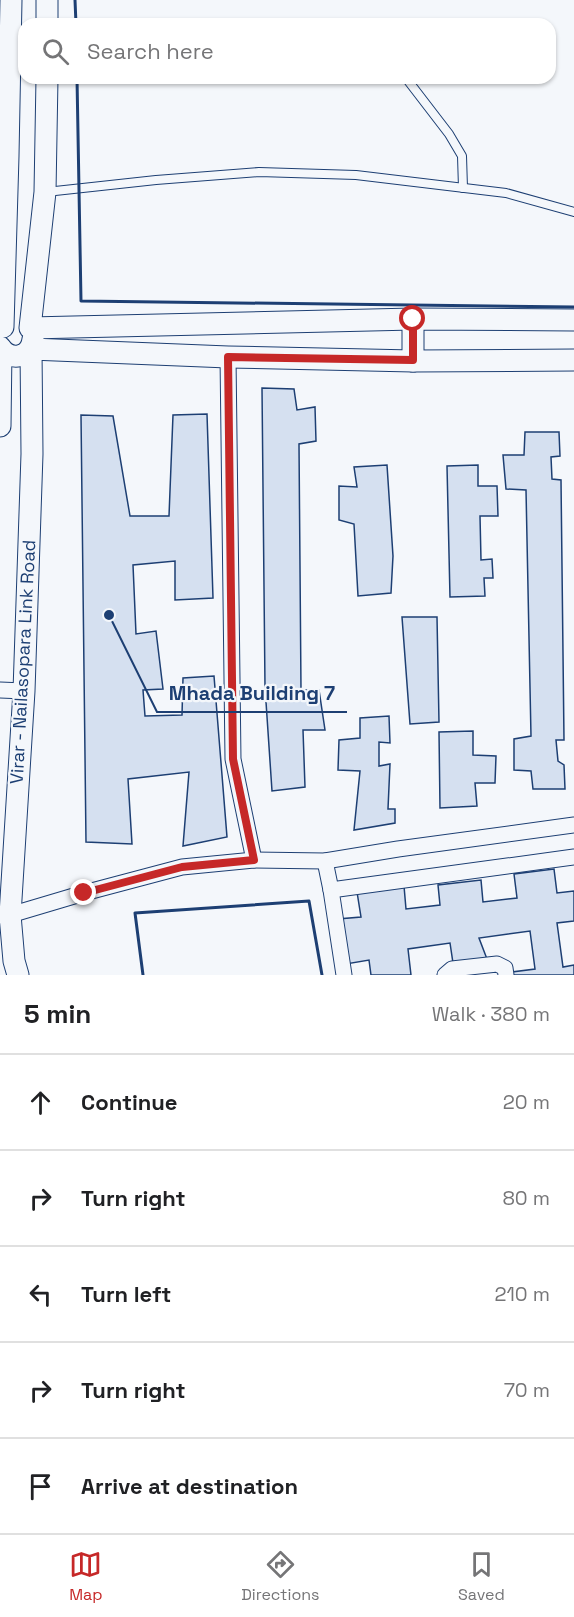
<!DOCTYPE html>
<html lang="en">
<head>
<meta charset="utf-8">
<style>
	:root { --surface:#fff; --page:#f6f6f6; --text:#202124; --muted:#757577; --line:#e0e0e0; --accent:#c62828 }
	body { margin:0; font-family:"Space Grotesk",sans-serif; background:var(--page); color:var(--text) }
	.stop { position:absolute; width:18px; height:18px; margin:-14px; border:4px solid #c62828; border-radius:50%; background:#fff }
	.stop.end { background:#c62828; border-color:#fff; box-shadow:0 2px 6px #0008 }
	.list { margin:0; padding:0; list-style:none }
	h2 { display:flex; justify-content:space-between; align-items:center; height:78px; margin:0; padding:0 24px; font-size:26px }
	h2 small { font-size:20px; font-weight:400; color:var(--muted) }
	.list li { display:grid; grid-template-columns:39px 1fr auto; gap:18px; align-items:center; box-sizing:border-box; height:96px; padding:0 24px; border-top:2px solid var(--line) }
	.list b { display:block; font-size:22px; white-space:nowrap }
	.list em { font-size:20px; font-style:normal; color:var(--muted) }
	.icon { flex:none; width:33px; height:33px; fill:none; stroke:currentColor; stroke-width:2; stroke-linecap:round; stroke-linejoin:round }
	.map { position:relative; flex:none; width:574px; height:975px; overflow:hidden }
	.search { position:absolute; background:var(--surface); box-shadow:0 2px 4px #0004; left:18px; right:18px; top:18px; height:66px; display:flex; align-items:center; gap:15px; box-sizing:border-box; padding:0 21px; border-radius:18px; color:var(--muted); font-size:22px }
	.sheet { height:558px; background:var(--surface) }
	nav { display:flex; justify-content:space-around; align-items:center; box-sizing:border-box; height:84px; border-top:2px solid var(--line); background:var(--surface); font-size:16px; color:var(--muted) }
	nav a { display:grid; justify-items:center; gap:3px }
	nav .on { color:var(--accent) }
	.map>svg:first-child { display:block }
	.building { fill:#d5e0f0; stroke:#1d3f73; stroke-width:1.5 }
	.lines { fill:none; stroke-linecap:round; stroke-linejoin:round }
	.lane-casing { stroke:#1d3f73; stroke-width:10 }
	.street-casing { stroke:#1d3f73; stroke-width:17 }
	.secondary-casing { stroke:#1d3f73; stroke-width:23 }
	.lane { stroke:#f4f7fb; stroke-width:8 }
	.street { stroke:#f4f7fb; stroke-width:15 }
	.secondary { stroke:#f4f7fb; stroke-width:21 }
	.wall { stroke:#1d3f73; stroke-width:3 }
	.route { stroke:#c62828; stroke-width:8 }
	.labels { text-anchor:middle; stroke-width:4.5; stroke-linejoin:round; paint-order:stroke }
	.street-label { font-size:18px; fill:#1d3f73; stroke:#f4f7fb }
	.leader { fill:none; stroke:#1d3f73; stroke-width:2 }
	.callout-dot { fill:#1d3f73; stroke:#f4f7fb; stroke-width:2 }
	.callout-label { font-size:20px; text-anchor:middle; font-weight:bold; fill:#1d3f73; stroke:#f4f7fb; stroke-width:4.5; stroke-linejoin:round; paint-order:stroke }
</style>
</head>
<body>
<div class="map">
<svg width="574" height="975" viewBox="0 0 574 975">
	<rect width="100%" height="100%" fill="#f4f7fb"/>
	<g class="building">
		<path d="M262 388 294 389 297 410 315 407 316 441 299 444 301 690H319L325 730H303L305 787 272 791 265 687Z"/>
		<path d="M207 414 213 598 175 600V561L133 565 136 634 156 631 163 689 143 690 145 716 182 715 183 678 214 676 227 837 183 846 189 772 128 779 132 844 86 842 81 415 113 416 130 516H169L173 415Z"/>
		<path d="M525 432H559L560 456 551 457 552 479 561 480 564 740H556L558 761 564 765 565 789H533L531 771 514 770V739L531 736 526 490 506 489 503 455H524Z"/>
		<path d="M387 465 393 556 391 593 358 596 354 524 339 520V486L357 487 354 467Z"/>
		<path d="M478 465V486H497L498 516H480L481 560 492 559 493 578H484L485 596 450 597 447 466Z"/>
		<path d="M402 617H437L439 722 410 724Z"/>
		<path d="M389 716 390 743 379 742V766L390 764 388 809H395V823L354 830 360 771 338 770 339 740 360 738V718Z"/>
		<path d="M473 731V755L496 756 495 783H475L477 806 440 808 439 732Z"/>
		<path d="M554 869 557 893 574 891V921L557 923 563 967 574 965V975H512V972L535 969 530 931 479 938 487 959 453 963 450 943 408 949 411 975H371L369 960 346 964 338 919 361 917 357 892 404 886 406 909 440 905 438 885 481 880 483 902 517 898 514 874Z"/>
	</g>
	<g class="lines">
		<g class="lane-casing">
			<g id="lane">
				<path d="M406 78 449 134 462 156 463 188"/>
				<path d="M46 192 156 180 259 172 356 175 506 193 574 212"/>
			</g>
		</g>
		<g class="street-casing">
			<g id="street">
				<path d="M228 357 233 759 254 860"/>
				<path d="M0 690 24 691"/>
				<path d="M325 861 331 890"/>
				<path d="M3 916 10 915 84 893 182 867 254 860 325 861 398 849 574 825"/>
				<path d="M344 975 331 890 574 857"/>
				<path d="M445 975 452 969 497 964 505 968 506 975"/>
			</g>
		</g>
		<g class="secondary-casing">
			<g id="secondary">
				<path d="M47 0V24"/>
				<path d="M47 78 45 192 30 328 413 319 574 320"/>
				<path d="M3 327 8 156 11 0"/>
				<path d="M0 347C10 362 31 358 33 339"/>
				<path d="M413 361V319"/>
				<path d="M0 426 1 349"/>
				<path d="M18 975 14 961 10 915 24 691 32 454 31 349 228 357 413 361 574 360"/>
			</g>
		</g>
		<use href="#lane" class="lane"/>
		<use href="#street" class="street"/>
		<use href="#secondary" class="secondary"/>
		<g class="wall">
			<path d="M75 0 76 24"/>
			<path d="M77 78 81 301 574 307"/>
			<path d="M143 975 135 913 309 901 322 975"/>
		</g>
	</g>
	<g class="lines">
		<path class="route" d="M84 893 182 867 254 860 233 759 228 357 413 360V319"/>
	</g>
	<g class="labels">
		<g class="street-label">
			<text transform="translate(23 662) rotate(-87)" y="6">Virar - Nailasopara Link Road</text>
		</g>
	</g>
	<path class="leader" d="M109 615L157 712H347"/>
	<circle class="callout-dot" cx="109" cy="615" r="6"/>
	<g class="callout-label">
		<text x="252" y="700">Mhada Building 7</text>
	</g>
</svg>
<div class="stop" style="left:413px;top:319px"></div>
<div class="stop end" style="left:84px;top:893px"></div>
<div class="search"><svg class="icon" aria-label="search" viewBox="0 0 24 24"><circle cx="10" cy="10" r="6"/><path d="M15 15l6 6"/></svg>Search here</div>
</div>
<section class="sheet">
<h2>5 min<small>Walk · 380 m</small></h2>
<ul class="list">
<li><svg class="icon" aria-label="ahead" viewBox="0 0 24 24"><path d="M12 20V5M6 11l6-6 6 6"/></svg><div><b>Continue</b></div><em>20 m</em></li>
<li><svg class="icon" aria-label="right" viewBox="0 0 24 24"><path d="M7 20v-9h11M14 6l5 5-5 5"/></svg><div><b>Turn right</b></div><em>80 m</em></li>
<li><svg class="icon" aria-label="left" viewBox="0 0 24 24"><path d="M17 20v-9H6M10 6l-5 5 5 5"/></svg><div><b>Turn left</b></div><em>210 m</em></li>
<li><svg class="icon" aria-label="right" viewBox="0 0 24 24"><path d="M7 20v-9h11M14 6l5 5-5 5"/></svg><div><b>Turn right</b></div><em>70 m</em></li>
<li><svg class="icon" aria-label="arrive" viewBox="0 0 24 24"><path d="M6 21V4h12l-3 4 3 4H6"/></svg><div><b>Arrive at destination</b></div></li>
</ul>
</section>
<nav>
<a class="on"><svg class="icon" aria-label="map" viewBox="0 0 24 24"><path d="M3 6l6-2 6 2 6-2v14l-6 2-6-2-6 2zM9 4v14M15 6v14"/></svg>Map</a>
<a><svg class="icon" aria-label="directions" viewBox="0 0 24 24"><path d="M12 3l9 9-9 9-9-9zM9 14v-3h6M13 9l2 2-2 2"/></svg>Directions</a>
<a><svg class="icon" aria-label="saved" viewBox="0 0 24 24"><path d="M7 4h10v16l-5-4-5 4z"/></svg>Saved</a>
</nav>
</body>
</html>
